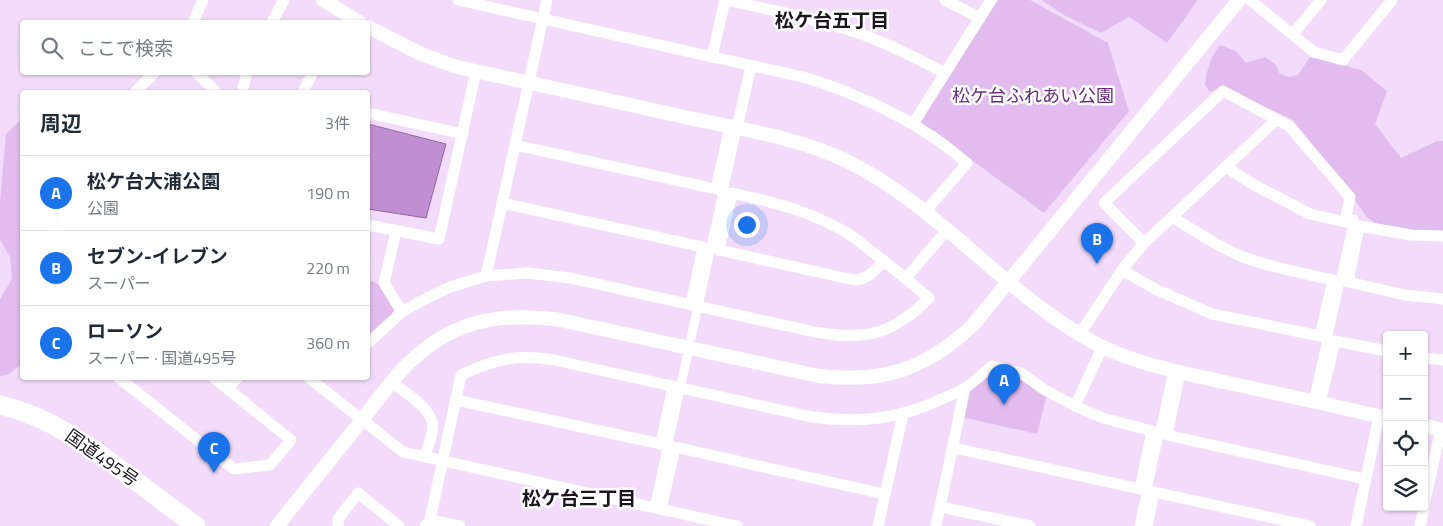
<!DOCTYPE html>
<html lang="ja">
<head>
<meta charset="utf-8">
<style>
	:root { --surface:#fff; --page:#f2f2f3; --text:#1f2937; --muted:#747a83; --line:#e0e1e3; --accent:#1a73e8 }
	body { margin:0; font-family:"Titillium Web","Noto Sans JP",sans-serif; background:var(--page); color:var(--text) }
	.controls { position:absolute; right:15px; bottom:15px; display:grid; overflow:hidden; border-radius:5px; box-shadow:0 1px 4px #0004 }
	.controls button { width:45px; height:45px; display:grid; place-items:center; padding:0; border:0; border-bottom:1px solid var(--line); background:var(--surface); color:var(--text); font:25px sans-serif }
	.you { position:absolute; left:746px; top:224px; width:18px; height:18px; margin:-12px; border:4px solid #fff; border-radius:50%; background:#1a73e8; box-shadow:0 0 0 8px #1a73e833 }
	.badge { display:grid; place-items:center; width:32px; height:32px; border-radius:50%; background:var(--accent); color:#fff; font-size:16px; font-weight:700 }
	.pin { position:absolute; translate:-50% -41px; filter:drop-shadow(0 1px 2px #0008) }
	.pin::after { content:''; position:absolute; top:26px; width:18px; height:15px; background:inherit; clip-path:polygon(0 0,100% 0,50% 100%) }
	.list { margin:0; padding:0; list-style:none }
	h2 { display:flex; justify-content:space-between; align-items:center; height:65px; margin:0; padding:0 20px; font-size:21px }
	h2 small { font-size:16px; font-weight:400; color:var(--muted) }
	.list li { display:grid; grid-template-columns:32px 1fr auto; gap:15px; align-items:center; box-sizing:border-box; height:75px; padding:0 20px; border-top:1px solid var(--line) }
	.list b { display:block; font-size:19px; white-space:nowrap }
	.list p { margin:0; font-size:16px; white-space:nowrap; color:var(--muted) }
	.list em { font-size:16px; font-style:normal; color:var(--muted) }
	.icon { flex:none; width:28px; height:28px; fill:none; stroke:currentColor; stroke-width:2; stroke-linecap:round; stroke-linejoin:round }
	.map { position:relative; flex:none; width:1443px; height:526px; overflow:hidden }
	.search { position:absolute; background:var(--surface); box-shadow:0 1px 4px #0004; left:20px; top:20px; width:350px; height:55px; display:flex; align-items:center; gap:12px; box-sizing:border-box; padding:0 18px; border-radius:5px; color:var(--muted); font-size:19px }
	.panel { position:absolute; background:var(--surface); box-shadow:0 1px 4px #0004; left:20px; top:90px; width:350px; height:290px; border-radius:5px }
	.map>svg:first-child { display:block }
	.green { fill:#e2bcef }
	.water { fill:#c08ed1; stroke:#8f699b }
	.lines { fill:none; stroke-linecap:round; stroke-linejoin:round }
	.pedestrian { stroke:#fff; stroke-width:9 }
	.minor { stroke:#fff; stroke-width:11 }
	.tertiary { stroke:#fff; stroke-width:14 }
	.trunk { stroke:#fff; stroke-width:19 }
	.labels { text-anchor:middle; stroke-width:5; stroke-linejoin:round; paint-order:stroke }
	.park-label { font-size:18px; fill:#692c7c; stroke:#fff }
	.street-label { font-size:18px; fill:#1c141e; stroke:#fff }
	.neighbourhood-label { font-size:19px; font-weight:bold; fill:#1c141e; stroke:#fff }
</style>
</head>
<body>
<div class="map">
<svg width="1443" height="526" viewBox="0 0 1443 526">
	<rect width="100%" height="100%" fill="#f3dcfb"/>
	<g class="green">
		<path d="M998 0H1030L1108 43 1129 111 1044 213 918 121Z"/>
		<path d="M1042 0H1198L1167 43 1129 17 1101 33 1064 15Z"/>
		<path d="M1220 45 1236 51 1246 63 1265 57 1276 65 1279 73 1288 77 1298 75 1310 57 1361 70 1387 91 1375 124 1401 158 1437 141H1443V232L1408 230 1379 226 1367 217 1326 161 1292 119 1220 88 1210 92 1205 85C1207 69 1210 58 1220 45Z"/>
		<path d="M22 119V364L9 374 0 376V299L12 279 10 257 0 240V201L6 134Z"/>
		<path d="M368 280 379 284 394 309 392 314 370 335H368Z"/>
		<path d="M992 368 1020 375 1047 394 1037 434 961 417 966 389Z"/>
	</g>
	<path class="water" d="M368 124 446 144 426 218 368 209Z"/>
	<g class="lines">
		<g class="pedestrian">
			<path d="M691 338 737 128"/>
			<path d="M1313 402 1354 219"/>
			<path d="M654 508 687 357"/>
			<path d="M1139 526 1173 371"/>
		</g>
		<g class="minor">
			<path d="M458 0 807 78C851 92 892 110 930 135 943 143 955 154 967 163L925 212"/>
			<path d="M726 0C771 10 817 19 861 34 890 44 917 59 945 73"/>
			<path d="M945 0 980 18"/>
			<path d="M1250 0 1314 52 1343 60 1392 0"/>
			<path d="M193 22 203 0"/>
			<path d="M272 22 284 0"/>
			<path d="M1293 34 1321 0"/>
			<path d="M712 57 725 0"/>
			<path d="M196 72 216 92"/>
			<path d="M135 92 155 72"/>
			<path d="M242 92 247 72"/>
			<path d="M303 92 313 72"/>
			<path d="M368 113 463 134"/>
			<path d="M913 124 991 0"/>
			<path d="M737 128 751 66"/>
			<path d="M515 145 716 189 730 127"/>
			<path d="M732 193C773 202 810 211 847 233 860 241 872 252 884 261 874 271 868 279 854 280L719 250Z"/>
			<path d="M502 203 703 247 691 304"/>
			<path d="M368 225 439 239 476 71"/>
			<path d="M396 231 384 283 402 312"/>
			<path d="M1443 236 1411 235 1359 226 1348 282 1405 295 1443 299"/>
			<path d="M1144 243 1104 203 1223 91 1289 126 1350 197 1345 222 1310 214 1254 185 1226 167"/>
			<path d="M1122 270 1155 289 1212 314 1320 336 1333 280C1303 273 1272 268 1243 257 1218 247 1195 231 1172 217"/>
			<path d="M486 276 547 0"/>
			<path d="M906 278 947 230"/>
			<path d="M1079 335 1122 270 1144 243 1277 119"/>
			<path d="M368 343 402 312 419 302 450 287 486 276 527 273 570 278 815 332C865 341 892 335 929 298L884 261"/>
			<path d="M1424 358 1443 360"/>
			<path d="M1180 372 1167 435 1365 479"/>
			<path d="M119 378 234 469 270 465 291 440 214 378"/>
			<path d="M309 378 403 452 737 526"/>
			<path d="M392 383C405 392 433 409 433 427 432 437 427 448 425 457"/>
			<path d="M228 388 237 378"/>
			<path d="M456 400 661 444 673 387"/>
			<path d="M1320 403 1335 341 1387 351"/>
			<path d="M1075 406 1102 348"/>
			<path d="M1424 505 1441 429"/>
			<path d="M941 507 1030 526"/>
			<path d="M661 509 675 447 884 494"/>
			<path d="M430 520 460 526"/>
			<path d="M338 526V519L358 493 399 526"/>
			<path d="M425 526 430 520 461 375C495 359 517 354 554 360L807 416C856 424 899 420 944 398 951 395 959 392 965 388 974 382 983 373 992 366L1021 373 1045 390 1075 406 1103 418 1152 431 1140 489 954 448"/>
			<path d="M878 526 903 414"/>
			<path d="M936 526 965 388"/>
			<path d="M1147 526 1154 492 1310 526"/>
			<path d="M1356 526 1379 416"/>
			<path d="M1420 526 1424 507"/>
		</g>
		<g class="tertiary">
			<path d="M323 0 359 22"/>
			<path d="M368 27 421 54 457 67C533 83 609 100 685 117 739 129 797 137 847 161 934 204 997 284 1079 334 1125 363 1176 371 1228 383 1281 394 1334 406 1387 418"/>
			<path d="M1424 426 1443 430"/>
			<path d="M277 526C304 492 331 459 358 425 372 407 386 388 401 371 446 322 496 311 560 320L819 376C884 383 925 370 973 325L1239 0"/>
		</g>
		<path class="trunk" d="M0 405C49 416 88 445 128 475 150 492 173 509 196 526"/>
	</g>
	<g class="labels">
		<g class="park-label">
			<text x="1033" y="102">松ケ台ふれあい公園</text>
		</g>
		<g class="street-label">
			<text transform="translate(102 458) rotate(35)" y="6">国道495号</text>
		</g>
		<g class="neighbourhood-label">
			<text x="832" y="27">松ケ台五丁目</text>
			<text x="579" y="505">松ケ台三丁目</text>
		</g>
	</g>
</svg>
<div class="controls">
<button>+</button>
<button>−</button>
<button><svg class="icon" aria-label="locate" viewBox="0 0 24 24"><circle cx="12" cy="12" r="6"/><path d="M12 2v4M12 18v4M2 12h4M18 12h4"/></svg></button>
<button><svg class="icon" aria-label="layers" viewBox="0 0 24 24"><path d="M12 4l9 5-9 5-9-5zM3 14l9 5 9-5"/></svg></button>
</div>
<div class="you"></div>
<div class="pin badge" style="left:1004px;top:405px">A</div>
<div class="pin badge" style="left:1097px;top:264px">B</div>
<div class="pin badge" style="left:214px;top:473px">C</div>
<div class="search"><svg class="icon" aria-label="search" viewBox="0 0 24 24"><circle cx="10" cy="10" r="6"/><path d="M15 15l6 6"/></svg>ここで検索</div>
<section class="panel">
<h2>周辺<small>3件</small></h2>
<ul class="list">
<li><span class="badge">A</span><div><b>松ケ台大浦公園</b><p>公園</p></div><em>190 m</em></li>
<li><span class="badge">B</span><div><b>セブン-イレブン</b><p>スーパー</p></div><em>220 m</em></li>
<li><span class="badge">C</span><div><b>ローソン</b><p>スーパー · 国道495号</p></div><em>360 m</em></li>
</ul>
</section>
</div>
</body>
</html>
